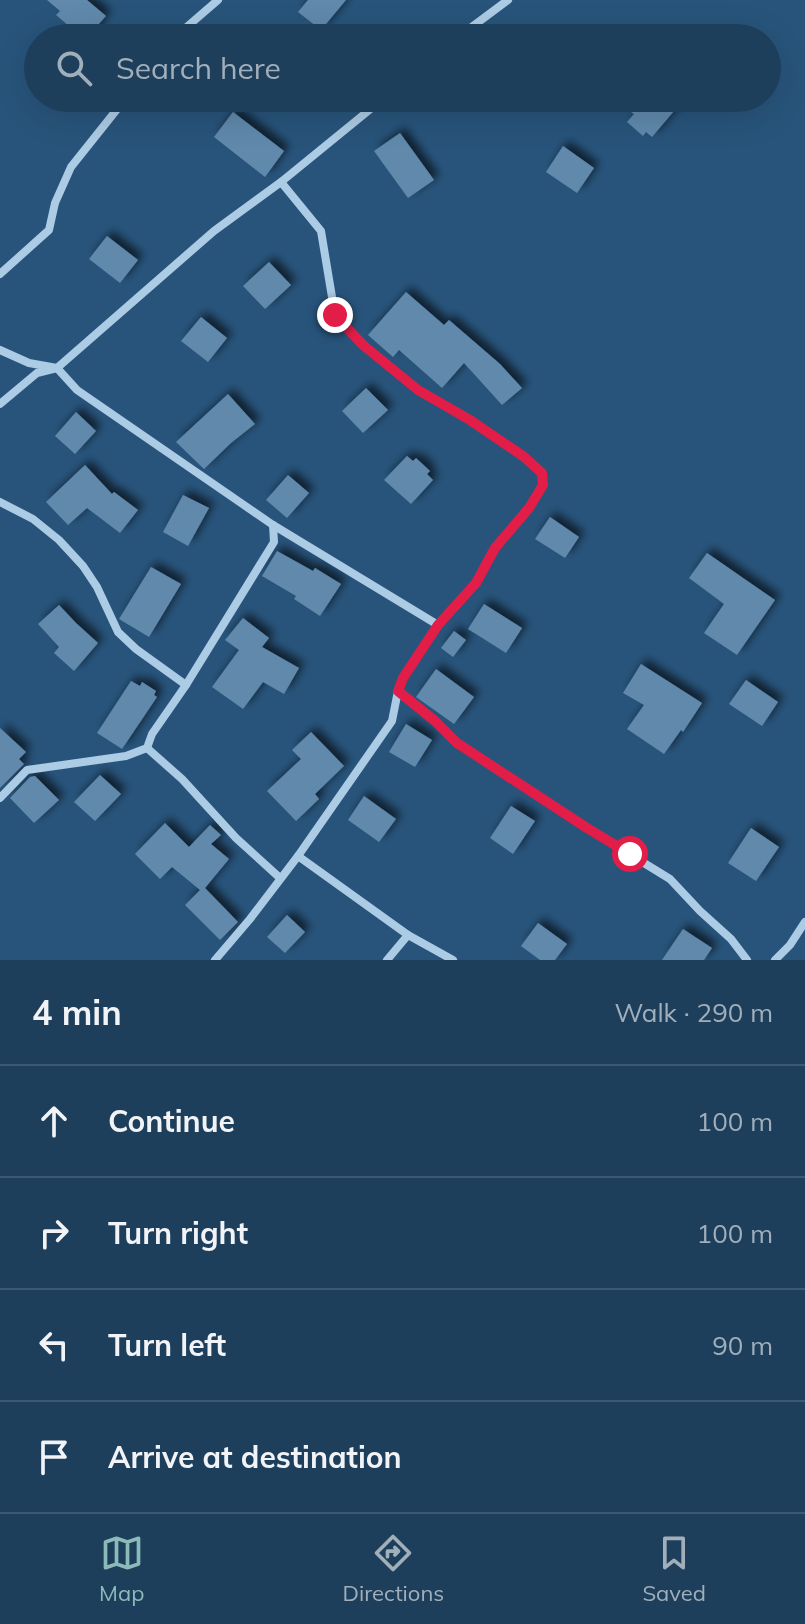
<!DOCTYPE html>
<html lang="en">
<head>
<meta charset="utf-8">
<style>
	:root { --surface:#1e3f5c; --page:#2b4a65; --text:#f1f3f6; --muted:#a1afbb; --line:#3c5872; --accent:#8bbbb9 }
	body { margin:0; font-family:Mulish,sans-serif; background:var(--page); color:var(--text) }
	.stop { position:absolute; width:24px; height:24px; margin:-18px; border:6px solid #e11d48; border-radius:50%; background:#fff }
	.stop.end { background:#e11d48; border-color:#fff; box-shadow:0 2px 8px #0008 }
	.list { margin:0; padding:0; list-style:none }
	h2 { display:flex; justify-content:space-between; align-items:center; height:104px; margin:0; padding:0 32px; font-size:34px }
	h2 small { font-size:26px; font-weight:400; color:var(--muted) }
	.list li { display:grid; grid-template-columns:52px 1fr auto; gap:24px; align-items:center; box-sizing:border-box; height:112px; padding:0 32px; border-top:2px solid var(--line) }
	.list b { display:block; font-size:30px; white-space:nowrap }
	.list em { font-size:26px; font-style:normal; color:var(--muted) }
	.icon { flex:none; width:44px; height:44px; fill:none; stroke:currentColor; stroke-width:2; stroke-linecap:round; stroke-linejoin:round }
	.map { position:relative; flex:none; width:805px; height:960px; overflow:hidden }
	.search { position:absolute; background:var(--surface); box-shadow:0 8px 32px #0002; left:24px; right:24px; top:24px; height:88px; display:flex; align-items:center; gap:20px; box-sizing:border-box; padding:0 28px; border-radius:44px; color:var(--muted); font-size:30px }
	.sheet { height:552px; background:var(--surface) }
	nav { display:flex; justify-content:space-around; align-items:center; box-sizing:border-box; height:112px; border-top:2px solid var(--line); background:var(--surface); font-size:22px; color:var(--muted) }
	nav a { display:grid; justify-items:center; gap:4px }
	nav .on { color:var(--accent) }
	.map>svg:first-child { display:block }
	.building { fill:#6089ac; filter:url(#shadow) }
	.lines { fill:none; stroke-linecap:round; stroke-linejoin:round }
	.minor { stroke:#accbe4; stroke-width:8 }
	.route { stroke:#e11d48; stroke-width:10 }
</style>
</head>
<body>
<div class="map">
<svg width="805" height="960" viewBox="0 0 805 960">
	<defs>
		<filter id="shadow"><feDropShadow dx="5.5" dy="-5.5" stdDeviation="4" flood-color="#0009"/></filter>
	</defs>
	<rect width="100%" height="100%" fill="#28547b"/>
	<g class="building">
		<path d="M47 0H87L106 16 96 27 99 30 92 38H83L56 15 60 11Z"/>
		<path d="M308 0H346L321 30 298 12Z"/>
		<path d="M642 98H685L652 137 646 132 643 136 627 122 634 114 631 112Z"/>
		<path d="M233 112 284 151 265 177 214 137Z"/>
		<path d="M400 133 434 180 408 198 374 151Z"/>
		<path d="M563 146 594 168 577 193 546 172Z"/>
		<path d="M107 236 138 260 120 283 89 259Z"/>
		<path d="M269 262 291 285 265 309 243 286Z"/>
		<path d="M406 292 444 325 449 320 500 364 522 388 502 405 464 363 442 388 399 350 393 357 368 335Z"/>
		<path d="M201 317 227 338 208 362 181 341Z"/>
		<path d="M366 388 388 410 363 433 342 411Z"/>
		<path d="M228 394 255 424 231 443 204 469 176 442Z"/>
		<path d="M76 412 96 431 75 454 55 436Z"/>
		<path d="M407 456 413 461 416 458 430 471 427 474 433 480 411 504 384 480Z"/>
		<path d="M85 465 112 494 114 492 138 510 120 533 87 508 68 525 46 502Z"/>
		<path d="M288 475 309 493 287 518 266 500Z"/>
		<path d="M183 495 209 508 188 546 163 532Z"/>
		<path d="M550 517 579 537 565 558 535 539Z"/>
		<path d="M277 551 313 571 315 568 341 584 320 616 294 599 296 596 262 576Z"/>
		<path d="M707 553 775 600 737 655 704 633 724 604 689 578Z"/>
		<path d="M151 567 181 584 149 637 119 619Z"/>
		<path d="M484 604 522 628 506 653 468 629Z"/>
		<path d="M59 605 76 623 98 643 74 671 54 653 59 647 38 624Z"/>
		<path d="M243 618 269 638 262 647 299 668 284 694 263 682 243 709 212 687 239 650 225 640Z"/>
		<path d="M454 631 466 640 453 657 441 648Z"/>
		<path d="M641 664 702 703 683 732 681 730 664 754 627 729 644 705 623 693Z"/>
		<path d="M436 669 474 697 454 724 416 697Z"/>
		<path d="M746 680 778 702 762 726 729 704Z"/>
		<path d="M131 681 140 686 142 682 156 691 154 695 157 697 122 749 97 733Z"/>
		<path d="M406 724 432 740 415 767 389 752Z"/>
		<path d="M0 728 26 752 19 759 24 764 0 788Z"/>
		<path d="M311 732 344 766 315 794 319 799 296 821 267 791 301 759 292 750Z"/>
		<path d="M100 775 121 794 95 821 74 802Z"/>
		<path d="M35 776 59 800 34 823 10 798 30 777Z"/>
		<path d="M364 796 396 819 379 842 348 820Z"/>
		<path d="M511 806 535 821 513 854 490 838Z"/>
		<path d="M165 823 189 847 210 825 221 835 211 844 229 859 205 888 238 922 220 940 185 905 200 890 172 867 160 879 135 854Z"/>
		<path d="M751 828 779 847 756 881 728 863Z"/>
		<path d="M287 915 305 932 285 953 267 937Z"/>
		<path d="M538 923 567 944 555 960H540L521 946Z"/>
		<path d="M683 929 712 948 704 960H662Z"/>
	</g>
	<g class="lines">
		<g class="minor">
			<path d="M174 38 218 0"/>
			<path d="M457 38 508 0"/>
			<path d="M0 274 49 230 55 203 71 167 126 98"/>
			<path d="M0 350 29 363 57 368 77 390 273 525 438 625"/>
			<path d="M0 404 37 373 57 368 214 231 281 182 384 98"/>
			<path d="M0 502 33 519 59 540 83 566 97 587 118 632 136 649 186 685"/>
			<path d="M398 691 435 721 457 743 587 828 670 879 700 911 731 939 747 960"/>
			<path d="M147 748 182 779 236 838 280 878"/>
			<path d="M0 798 27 770 126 756 147 748 152 734 186 685 274 542 273 525"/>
			<path d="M298 856 408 935 453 960"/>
			<path d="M215 960 250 919 298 856 392 721 398 691 403 678 438 625 476 583 495 548 529 508 543 485 542 473 523 456 470 420 418 390 363 345 335 315 321 231 281 182"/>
			<path d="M387 960 408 935"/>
			<path d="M775 960 790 945 805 922"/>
		</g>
	</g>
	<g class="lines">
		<path class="route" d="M335 315 363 345 418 390 470 420 523 456 542 473 543 485 529 508 495 548 476 583 438 625 403 678 398 691 435 721 457 743 587 828 630 854"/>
	</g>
</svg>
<div class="stop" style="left:630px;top:854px"></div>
<div class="stop end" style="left:335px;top:315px"></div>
<div class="search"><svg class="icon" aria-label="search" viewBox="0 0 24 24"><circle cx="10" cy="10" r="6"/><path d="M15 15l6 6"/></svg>Search here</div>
</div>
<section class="sheet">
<h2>4 min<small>Walk · 290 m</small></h2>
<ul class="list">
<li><svg class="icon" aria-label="ahead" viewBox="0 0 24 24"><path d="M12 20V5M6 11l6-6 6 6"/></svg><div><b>Continue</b></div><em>100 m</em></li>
<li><svg class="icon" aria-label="right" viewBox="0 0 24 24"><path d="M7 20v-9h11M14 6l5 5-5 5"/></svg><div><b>Turn right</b></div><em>100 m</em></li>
<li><svg class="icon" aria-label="left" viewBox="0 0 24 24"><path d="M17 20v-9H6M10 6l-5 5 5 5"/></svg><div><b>Turn left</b></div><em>90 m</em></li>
<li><svg class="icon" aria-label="arrive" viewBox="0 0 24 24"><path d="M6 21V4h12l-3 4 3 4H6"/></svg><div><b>Arrive at destination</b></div></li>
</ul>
</section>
<nav>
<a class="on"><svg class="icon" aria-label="map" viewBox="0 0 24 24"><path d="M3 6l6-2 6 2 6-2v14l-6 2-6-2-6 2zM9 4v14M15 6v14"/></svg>Map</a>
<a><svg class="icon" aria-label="directions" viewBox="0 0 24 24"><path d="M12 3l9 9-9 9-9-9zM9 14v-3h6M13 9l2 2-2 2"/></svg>Directions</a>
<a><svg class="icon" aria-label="saved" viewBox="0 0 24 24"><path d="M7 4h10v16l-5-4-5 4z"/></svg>Saved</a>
</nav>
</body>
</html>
